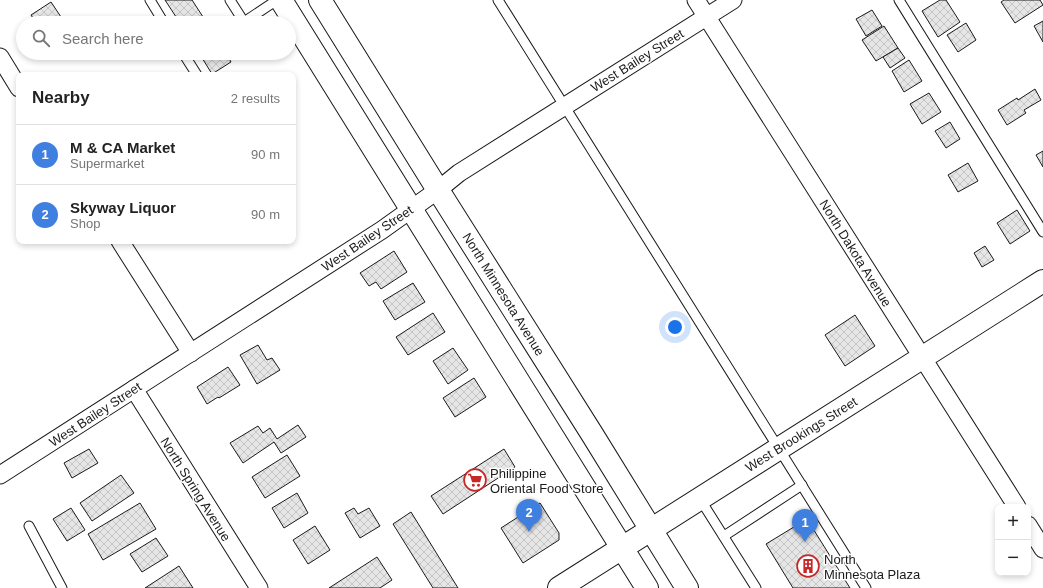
<!DOCTYPE html>
<html lang="en">
<head>
<meta charset="utf-8">
<style>
	:root { --surface:#fff; --page:#f2f2f2; --text:#222; --muted:#767676; --line:#e0e0e0; --accent:#c62828 }
	body { margin:0; font-family:Helvetica,sans-serif; background:var(--page); color:var(--text) }
	.controls { position:absolute; right:12px; bottom:12px; display:grid; overflow:hidden; border-radius:8px; box-shadow:0 2px 6px #0003 }
	.controls button { width:36px; height:36px; display:grid; place-items:center; padding:0; border:0; border-bottom:1px solid var(--line); background:var(--surface); color:var(--text); font:20px sans-serif }
	.you { position:absolute; left:675px; top:327px; width:14px; height:14px; margin:-10px; border:3px solid #fff; border-radius:50%; background:#1a73e8; box-shadow:0 0 0 6px #1a73e833 }
	.badge { display:grid; place-items:center; width:26px; height:26px; border-radius:50%; background:var(--accent); color:#fff; font-size:13px; font-weight:700 }
	.pin { position:absolute; translate:-50% -33px; filter:drop-shadow(0 1px 2px #0008) }
	.pin::after { content:''; position:absolute; top:21px; width:14px; height:12px; background:inherit; clip-path:polygon(0 0,100% 0,50% 100%) }
	.list { margin:0; padding:0; list-style:none }
	h2 { display:flex; justify-content:space-between; align-items:center; height:52px; margin:0; padding:0 16px; font-size:17px }
	h2 small { font-size:13px; font-weight:400; color:var(--muted) }
	.list li { display:grid; grid-template-columns:26px 1fr auto; gap:12px; align-items:center; box-sizing:border-box; height:60px; padding:0 16px; border-top:1px solid var(--line) }
	.list b { display:block; font-size:15px; white-space:nowrap }
	.list p { margin:0; font-size:13px; white-space:nowrap; color:var(--muted) }
	.list em { font-size:13px; font-style:normal; color:var(--muted) }
	.icon { flex:none; width:22px; height:22px; fill:none; stroke:currentColor; stroke-width:2; stroke-linecap:round; stroke-linejoin:round }
	.map { position:relative; flex:none; width:1043px; height:588px; overflow:hidden }
	.search { position:absolute; background:var(--surface); box-shadow:0 2px 6px #0003; left:16px; top:16px; width:280px; height:44px; display:flex; align-items:center; gap:10px; box-sizing:border-box; padding:0 14px; border-radius:22px; color:var(--muted); font-size:15px }
	.panel { position:absolute; background:var(--surface); box-shadow:0 2px 6px #0003; left:16px; top:72px; width:280px; height:172px; border-radius:8px }
	.map>svg:first-child { display:block }
	.building { fill:url(#building-cross-hatch); stroke:#1a1a1a }
	.lines { fill:none; stroke-linecap:round; stroke-linejoin:round }
	.lane-casing { stroke:#1a1a1a; stroke-width:11 }
	.street-casing { stroke:#1a1a1a; stroke-width:19 }
	.secondary-casing { stroke:#1a1a1a; stroke-width:24 }
	.primary-casing { stroke:#1a1a1a; stroke-width:24 }
	.lane { stroke:#fff; stroke-width:9 }
	.street { stroke:#fff; stroke-width:17 }
	.secondary { stroke:#fff; stroke-width:22 }
	.primary { stroke:#fff; stroke-width:22 }
	.labels { text-anchor:middle; stroke-width:3; stroke-linejoin:round; paint-order:stroke }
	.street-label { font-size:13px; fill:#1a1a1a; stroke:#fff }
	.poi-label { font-size:13px; fill:#1a1a1a; stroke:#fff; text-anchor:start }
</style>
</head>
<body>
<div class="map">
<svg width="1043" height="588" viewBox="0 0 1043 588">
	<defs>
		<pattern id="building-cross-hatch" width="8" height="8" patternUnits="userSpaceOnUse"><rect width="8" height="8" fill="#e6e6e6"/><path d="M0 0l8 8M0 8l8-8" fill="none" stroke="#c5c5c5"/></pattern>
	</defs>
	<rect width="100%" height="100%" fill="#fff"/>
	<g class="building">
		<path d="M165 0H192L207 23H180Z"/>
		<path d="M940 0H946L960 22 938 37 922 11Z"/>
		<path d="M1004 0H1040L1043 5 1015 23 1001 2Z"/>
		<path d="M51 2 63 20 59 23H36L31 15Z"/>
		<path d="M872 10 882 26 866 36 856 19Z"/>
		<path d="M1043 21V42L1034 26Z"/>
		<path d="M966 23 976 40 958 52 947 35Z"/>
		<path d="M884 26 898 48 876 61 862 40Z"/>
		<path d="M898 48 905 58 890 68 883 57Z"/>
		<path d="M199 53H226L231 62 212 74Z"/>
		<path d="M909 60 922 81 904 92 892 71Z"/>
		<path d="M1035 89 1041 100 1024 110 1026 113 1007 125 998 110 1017 98 1018 100Z"/>
		<path d="M929 93 941 112 922 124 910 104Z"/>
		<path d="M950 122 960 139 946 148 935 131Z"/>
		<path d="M1043 151V167L1036 155Z"/>
		<path d="M968 163 978 181 958 192 948 175Z"/>
		<path d="M1017 210 1030 231 1010 244 997 223Z"/>
		<path d="M985 246 994 260 982 267 974 253Z"/>
		<path d="M394 251 407 272 381 289 376 282 369 286 360 273Z"/>
		<path d="M413 283 425 302 395 320 383 301Z"/>
		<path d="M433 313 445 332 408 355 396 337Z"/>
		<path d="M855 315 875 346 845 366 825 335Z"/>
		<path d="M258 345 267 360 272 358 280 370 257 384 240 355Z"/>
		<path d="M453 348 468 370 448 384 433 361Z"/>
		<path d="M228 367 240 385 219 398 218 397 207 404 197 387Z"/>
		<path d="M474 378 486 397 455 417 443 398Z"/>
		<path d="M298 425 306 437 281 453 274 442 243 463 230 443 258 426 263 433 270 428 277 439Z"/>
		<path d="M89 449 98 463 72 478 64 463Z"/>
		<path d="M504 449 515 467 443 514 431 496Z"/>
		<path d="M287 455 300 476 265 498 252 477Z"/>
		<path d="M121 475 134 493 92 521 80 503Z"/>
		<path d="M297 493 308 513 284 528 272 508Z"/>
		<path d="M140 503 156 529 103 560 88 534Z"/>
		<path d="M540 503 559 533V540L523 563 501 528Z"/>
		<path d="M71 508 85 530 67 541 53 519Z"/>
		<path d="M354 508 358 514 369 508 380 526 360 538 345 513Z"/>
		<path d="M411 512 458 588H433L393 524Z"/>
		<path d="M807 519 850 588H793L766 544Z"/>
		<path d="M315 526 330 550 308 564 293 540Z"/>
		<path d="M156 538 168 556 142 572 130 554Z"/>
		<path d="M377 557 392 580 380 588H329Z"/>
		<path d="M179 566 193 588H145Z"/>
	</g>
	<g class="lines">
		<g class="lane-casing">
			<g id="lane">
				<path d="M150 0 164 23"/>
				<path d="M230 0 244 22 277 0"/>
				<path d="M498 0 866 588"/>
				<path d="M899 0 1043 232"/>
				<path d="M183 53 197 75"/>
				<path d="M700 499 756 588"/>
				<path d="M29 526 62 588"/>
				<path d="M724 536 802 485"/>
			</g>
		</g>
		<g class="street-casing">
			<g id="street">
				<path d="M696 0 1017 507"/>
				<path d="M0 57 19 88"/>
				<path d="M120 241 191 353"/>
				<path d="M134 389 259 588"/>
				<path d="M0 475 382 230 438 190 459 173 733 0"/>
				<path d="M1028 525 1043 549"/>
			</g>
		</g>
		<g class="secondary-casing">
			<path id="secondary" d="M559 588 1043 281"/>
		</g>
		<g class="primary-casing">
			<g id="primary">
				<path d="M281 0 647 588"/>
				<path d="M320 0 438 190 592 434 687 588"/>
			</g>
		</g>
		<use href="#lane" class="lane"/>
		<use href="#street" class="street"/>
		<use href="#secondary" class="secondary"/>
		<use href="#primary" class="primary"/>
	</g>
	<defs>
		<g id="supermarket-ring" transform="scale(1.15)"><circle r="9.5" fill="#fff" stroke="#c62828" stroke-width="1.5"/><path d="M-6-5.5h2.5l.6 2H6L4.5 2H-2.5L-4.4-4H-6ZM-1.5 3.2a1.3 1.3 0 1 0 .1 0ZM3 3.2a1.3 1.3 0 1 0 .1 0Z" fill="#c62828"/></g>
		<g id="building-ring" transform="scale(1.15)"><circle r="9.5" fill="#fff" stroke="#c62828" stroke-width="1.5"/><path d="M-4-6H4V6H1V3H-1V6H-4ZM-2.5-4.3h1.7v1.8h-1.7ZM.8-4.3h1.7v1.8H.8ZM-2.5-1h1.7V.8h-1.7ZM.8-1h1.7V.8H.8Z" fill="#c62828"/></g>
	</defs>
	<g fill-rule="evenodd">
		<use href="#supermarket-ring" x="475" y="480"/>
		<use href="#building-ring" x="808" y="566"/>
	</g>
	<g class="labels">
		<g class="street-label">
			<text transform="translate(637 60) rotate(-32)" y="5">West Bailey Street</text>
			<text transform="translate(367 238) rotate(-34)" y="5">West Bailey Street</text>
			<text transform="translate(856 253) rotate(58)" y="5">North Dakota Avenue</text>
			<text transform="translate(504 294) rotate(58)" y="5">North Minnesota Avenue</text>
			<text transform="translate(95 414) rotate(-33)" y="5">West Bailey Street</text>
			<text transform="translate(801 434) rotate(-32)" y="5">West Brookings Street</text>
			<text transform="translate(196 489) rotate(58)" y="5">North Spring Avenue</text>
		</g>
		<g class="poi-label">
			<text x="490" y="478">Philippine<tspan x="490" dy="15">Oriental Food Store</tspan></text>
			<text x="824" y="564">North<tspan x="824" dy="15">Minnesota Plaza</tspan></text>
		</g>
	</g>
</svg>
<div class="controls">
<button>+</button>
<button>−</button>
</div>
<div class="you"></div>
<div class="pin badge" style="left:805px;top:542px;background:#3f7fe0">1</div>
<div class="pin badge" style="left:529px;top:532px;background:#3f7fe0">2</div>
<div class="search"><svg class="icon" aria-label="search" viewBox="0 0 24 24"><circle cx="10" cy="10" r="6"/><path d="M15 15l6 6"/></svg>Search here</div>
<section class="panel">
<h2>Nearby<small>2 results</small></h2>
<ul class="list">
<li><span class="badge" style="background:#3f7fe0">1</span><div><b>M &amp; CA Market</b><p>Supermarket</p></div><em>90 m</em></li>
<li><span class="badge" style="background:#3f7fe0">2</span><div><b>Skyway Liquor</b><p>Shop</p></div><em>90 m</em></li>
</ul>
</section>
</div>
</body>
</html>
